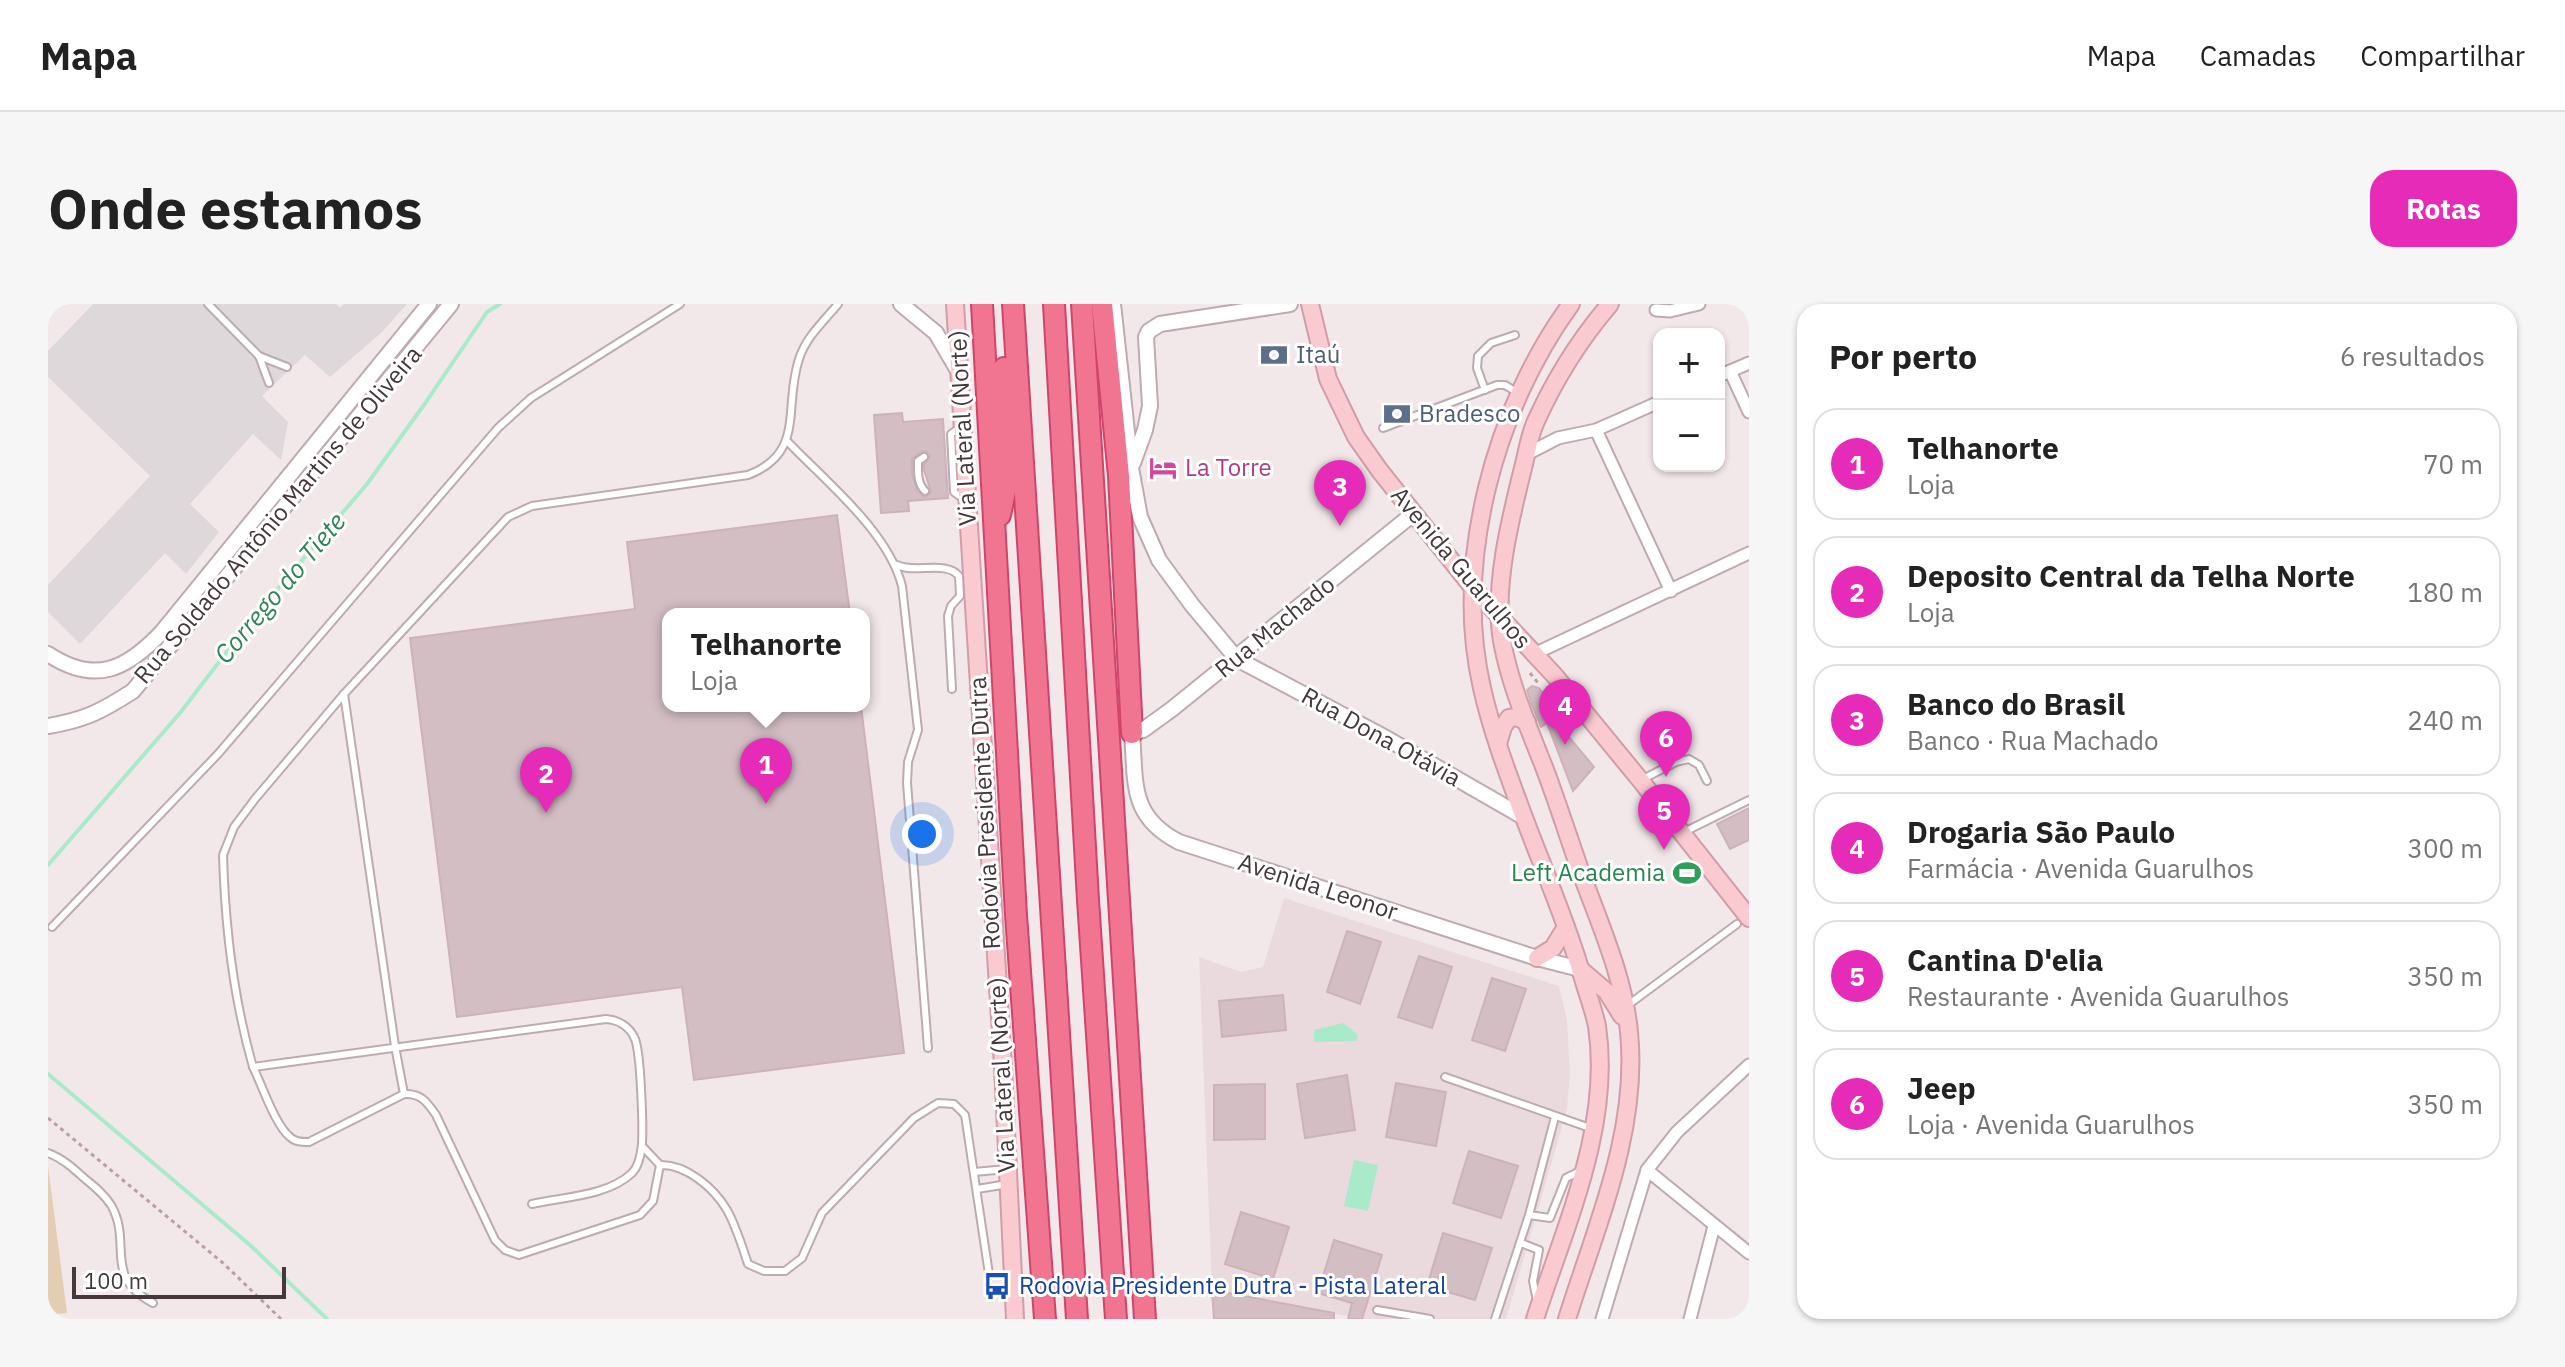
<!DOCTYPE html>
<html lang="pt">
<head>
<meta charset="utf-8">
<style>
	:root { --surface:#fff; --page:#f6f6f6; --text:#222; --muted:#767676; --line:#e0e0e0; --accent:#e62bb8 }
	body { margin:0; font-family:"IBM Plex Sans",sans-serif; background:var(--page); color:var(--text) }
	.controls { position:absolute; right:24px; top:24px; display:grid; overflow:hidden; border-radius:16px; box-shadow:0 2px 6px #0004 }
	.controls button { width:72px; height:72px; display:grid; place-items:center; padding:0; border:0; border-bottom:2px solid var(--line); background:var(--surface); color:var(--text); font:40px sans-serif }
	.scale { position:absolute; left:24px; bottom:20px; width:214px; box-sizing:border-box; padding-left:8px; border:4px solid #45373b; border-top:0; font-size:22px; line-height:28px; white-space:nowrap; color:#45373b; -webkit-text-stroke:6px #fff; paint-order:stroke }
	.you { position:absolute; left:874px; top:530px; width:28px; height:28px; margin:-20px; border:6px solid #fff; border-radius:50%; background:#1a73e8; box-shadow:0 0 0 12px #1a73e833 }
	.badge { display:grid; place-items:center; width:52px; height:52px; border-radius:50%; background:var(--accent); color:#fff; font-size:26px; font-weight:700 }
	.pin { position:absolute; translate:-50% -66px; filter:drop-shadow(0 2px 4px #0008) }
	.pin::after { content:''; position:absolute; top:42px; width:28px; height:24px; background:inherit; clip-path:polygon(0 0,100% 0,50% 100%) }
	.popup { position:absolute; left:614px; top:304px; width:208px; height:104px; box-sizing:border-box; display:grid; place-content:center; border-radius:16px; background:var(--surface); filter:drop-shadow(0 2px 6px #0005); font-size:26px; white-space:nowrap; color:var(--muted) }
	.popup b { font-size:30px; color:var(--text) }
	.popup::after { content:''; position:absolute; left:50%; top:100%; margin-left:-16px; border:16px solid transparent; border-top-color:var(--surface) }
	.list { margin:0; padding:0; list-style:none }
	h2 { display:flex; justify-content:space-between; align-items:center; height:104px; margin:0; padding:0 32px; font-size:34px }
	h2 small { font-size:26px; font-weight:400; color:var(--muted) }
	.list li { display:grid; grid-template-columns:52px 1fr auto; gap:24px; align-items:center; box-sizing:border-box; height:112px; margin:0 16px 16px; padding:0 16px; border:2px solid var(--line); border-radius:24px }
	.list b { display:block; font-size:30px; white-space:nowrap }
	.list p { margin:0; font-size:26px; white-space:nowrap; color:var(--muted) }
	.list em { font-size:26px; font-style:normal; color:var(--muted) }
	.map { position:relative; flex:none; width:1701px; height:1015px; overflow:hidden; border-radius:24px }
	header { display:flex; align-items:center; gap:48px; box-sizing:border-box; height:112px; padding:0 40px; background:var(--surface); border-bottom:2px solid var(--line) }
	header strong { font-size:38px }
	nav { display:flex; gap:44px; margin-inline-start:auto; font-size:28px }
	.intro { display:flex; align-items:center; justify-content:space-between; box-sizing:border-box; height:192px; padding:0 48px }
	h1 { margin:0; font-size:56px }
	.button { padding:20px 36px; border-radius:24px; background:var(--accent); color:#fff; font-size:28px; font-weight:700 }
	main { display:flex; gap:48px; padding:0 48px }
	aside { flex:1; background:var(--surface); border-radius:24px; box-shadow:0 2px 6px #0004 }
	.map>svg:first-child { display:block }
	.residential { fill:#eadade }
	.green { fill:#e3ceb4 }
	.parking { fill:#ded8da }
	.water { fill:#a9eaca }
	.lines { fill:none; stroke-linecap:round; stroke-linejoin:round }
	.stream { stroke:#a9eaca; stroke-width:4 }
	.building { fill:#d3bec4; stroke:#cdb2ba; stroke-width:2; fill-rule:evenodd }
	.service-casing { stroke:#bdabb0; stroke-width:10 }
	.minor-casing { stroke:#bdabb0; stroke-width:15 }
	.tertiary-casing { stroke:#bdabb0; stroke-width:18 }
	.secondary-casing { stroke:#d19da6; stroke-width:20 }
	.motorway-casing { stroke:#cf456a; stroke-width:24 }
	.path { stroke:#bd9ea6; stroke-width:3; stroke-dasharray:4 4; stroke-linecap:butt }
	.service { stroke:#fff; stroke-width:6 }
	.minor { stroke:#fff; stroke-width:11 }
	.tertiary { stroke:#fff; stroke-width:14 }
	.secondary { stroke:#facad1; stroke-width:16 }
	.motorway { stroke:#f17491; stroke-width:20 }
	.labels { text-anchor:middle; stroke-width:6; stroke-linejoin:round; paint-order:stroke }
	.service-label { font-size:24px; fill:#4e5e75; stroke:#fff; text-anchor:start }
	.street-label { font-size:24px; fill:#45373b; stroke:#fff }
	.hotel-label { font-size:24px; fill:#b23c85; stroke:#fff; text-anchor:start }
	.leisure-label { font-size:24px; fill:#27864d; stroke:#fff; text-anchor:end }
	.transit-label { font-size:24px; fill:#164399; stroke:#fff; text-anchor:start }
	.water-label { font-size:26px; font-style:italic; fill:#30825a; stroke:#fff }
</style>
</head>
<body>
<header>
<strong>Mapa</strong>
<nav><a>Mapa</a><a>Camadas</a><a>Compartilhar</a></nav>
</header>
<div class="intro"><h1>Onde estamos</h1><a class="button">Rotas</a></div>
<main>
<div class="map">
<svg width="1701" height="1015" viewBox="0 0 1701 1015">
	<rect width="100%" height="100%" fill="#f2e8ea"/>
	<path class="residential" d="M1236 594 1511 682 1519 716 1522 769 1519 806 1458 1015H1315L1164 986 1151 653 1193 668 1215 663Z"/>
	<path class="green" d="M0 862 19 1009 0 1011Z"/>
	<path class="parking" d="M45 0H288L292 4 296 0H359L333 29 282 73 257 51 214 92 240 118 233 156 205 130 142 200 171 228 138 270 117 249 32 340 0 308V281L102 172 0 73V47Z"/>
	<g class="water">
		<path d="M1295 719 1310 731 1308 737 1266 738V726Z"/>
		<path d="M1306 856 1330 861 1320 907 1296 902Z"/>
	</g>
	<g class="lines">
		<g class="stream">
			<path d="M0 561 132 409 200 320 319 180 378 98 439 8 452 0"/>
			<path d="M0 770 202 941 279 1015"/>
		</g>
	</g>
	<g class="building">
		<path d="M854 109 855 118 895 115 900 194 860 197 861 207 833 209 826 111ZM873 148 878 147 882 152 876 160V166L883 188 877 193 869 187 864 170V155Z"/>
		<path d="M789 211 802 310H620V402H813L856 749 646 776 634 683 409 713 362 334 587 305 579 238Z"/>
		<path d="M1484 382 1491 384 1510 410 1505 414 1546 463 1525 487 1499 419 1493 423 1483 399 1479 386Z"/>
		<path d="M1701 504V536L1682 545 1669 520Z"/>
		<path d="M1299 627 1333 638 1312 700 1279 688Z"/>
		<path d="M1371 652 1404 663 1384 724 1350 713Z"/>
		<path d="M1444 674 1478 685 1457 747 1424 736Z"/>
		<path d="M1235 691 1238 726 1174 733 1171 697Z"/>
		<path d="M1299 771 1307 826 1257 834 1249 780Z"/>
		<path d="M1348 779 1398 788 1388 842 1338 833Z"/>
		<path d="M1217 780V835L1166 836V781Z"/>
		<path d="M1421 847 1470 862 1453 914 1405 899Z"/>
		<path d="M1193 908 1241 923 1225 975 1177 960Z"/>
		<path d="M1395 929 1444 944 1427 996 1379 982Z"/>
		<path d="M1286 936 1334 951 1314 1015H1300L1304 999 1270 989Z"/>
		<path d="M1164 986 1286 1009V1015H1166Z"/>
	</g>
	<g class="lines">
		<g class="service-casing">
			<g id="service">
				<path d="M160 0 211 52 239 63"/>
				<path d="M211 52 221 79"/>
				<path d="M1437 86 1429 64 1430 52 1443 39 1467 31"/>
				<path d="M913 123 903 130 906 188 917 196"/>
				<path d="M1335 124 1449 81H1457L1470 89"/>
				<path d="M739 137C778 178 840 227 854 282L870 426 860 458 859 479 880 744"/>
				<path d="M876 153 870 157C870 169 869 179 877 187"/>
				<path d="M849 261C867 270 898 256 911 272L912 292 903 302 900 312 904 385"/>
				<path d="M296 390 347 742 356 790"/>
				<path d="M1595 475 1628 458 1641 455 1651 461 1659 477"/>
				<path d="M1636 528 1701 496"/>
				<path d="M4 623 170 450 450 124 483 94 632 0"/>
				<path d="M1580 701 1689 620"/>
				<path d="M205 763C214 781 227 821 242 833 247 838 254 838 261 838L356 790C373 789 379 798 388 811L447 936 457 946 471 951 592 911 605 897 612 861C638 860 666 884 679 906 688 922 694 942 700 960L716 967H737L754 954 774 909 866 814 890 799 906 800 917 811 941 970"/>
				<path d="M1397 773 1542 824"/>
				<path d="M594 842 612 861"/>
				<path d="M0 849C14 854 25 864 36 874 46 882 56 890 63 901 85 939 54 972 105 999"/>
				<path d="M926 868 959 865"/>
				<path d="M929 885 960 880"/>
				<path d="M484 900C515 893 560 892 584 869 591 862 593 850 594 840 595 821 593 751 587 735 582 723 571 716 558 715L205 763C185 693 177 623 175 551L186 523 207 495 296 390 460 213 484 202 700 171C758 149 735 103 751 55 758 33 776 17 790 0"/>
				<path d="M1481 911 1502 914 1518 874 1532 867"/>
				<path d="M1473 939 1491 946 1485 977 1489 997"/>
				<path d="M1329 1006 1382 1015"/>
				<path d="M1447 1015 1481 911 1507 813"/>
			</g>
		</g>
		<g class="minor-casing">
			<g id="minor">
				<path d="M1608 6 1622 7 1651 0"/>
				<path d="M1682 67 1701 108"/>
				<path d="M1671 72 1701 59"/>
				<path d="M1548 126 1623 287"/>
				<path d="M1479 150 1510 134 1548 126 1611 98"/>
				<path d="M1486 350 1701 249"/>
				<path d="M1599 866 1701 949"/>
				<path d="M1554 1015 1599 866 1629 828 1701 761"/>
				<path d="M1642 1015 1666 922"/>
			</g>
		</g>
		<g class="tertiary-casing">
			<g id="tertiary">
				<path d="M853 0 888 29 909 65"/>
				<path d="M1065 0 1083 164 1092 213 1111 256 1144 301 1189 355 1338 434 1477 514"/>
				<path d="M1085 159 1097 126 1102 102 1098 33 1101 27 1112 20 1242 0"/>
				<path d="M1365 210 1124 405 1095 426 1084 429C1088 479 1081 512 1131 538L1489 654 1532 665"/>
				<path d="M0 350C47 381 78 366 114 328L381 0"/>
				<path d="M0 422C37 416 54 407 85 387L403 0"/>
			</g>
		</g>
		<g class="secondary-casing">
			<g id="secondary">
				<path d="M907 0 955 762 967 1015"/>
				<path d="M1262 0 1280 75 1308 133 1332 167 1426 285 1507 372 1593 477 1701 614"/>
				<path d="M1450 440 1455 423 1461 414 1469 413 1479 418"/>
				<path d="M1489 654 1505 644 1518 623"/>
				<path d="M1532 665 1559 688 1574 712"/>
				<path d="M1487 1015C1517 922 1564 822 1549 722 1546 708 1541 694 1537 681 1521 625 1498 571 1477 516 1461 473 1444 429 1434 384 1405 257 1447 104 1523 0"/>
				<path d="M1519 1015C1548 922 1591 827 1581 728 1576 673 1551 618 1532 566 1520 532 1509 497 1496 463 1480 422 1462 381 1454 337 1445 284 1462 216 1475 164 1479 149 1481 132 1488 117 1506 77 1533 34 1562 0"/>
			</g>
		</g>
		<g class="motorway-casing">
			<g id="motorway">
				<path d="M934 0 968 611 997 1015"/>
				<path d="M965 0 1029 1015"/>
				<path d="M1006 0 1040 596 1068 1015"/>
				<path d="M1034 0 1097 1015"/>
				<path d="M1054 0 1071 172 1084 429"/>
				<path d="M952 211 959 178 956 64"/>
			</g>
		</g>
		<g class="path">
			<path d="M1482 369 1490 379"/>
			<path d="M0 814 175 959 233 1015"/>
		</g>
		<use href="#service" class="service"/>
		<use href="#minor" class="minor"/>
		<use href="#tertiary" class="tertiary"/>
		<use href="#secondary" class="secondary"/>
		<use href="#motorway" class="motorway"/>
	</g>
	<defs>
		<g id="bank-bare" transform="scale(2.16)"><path d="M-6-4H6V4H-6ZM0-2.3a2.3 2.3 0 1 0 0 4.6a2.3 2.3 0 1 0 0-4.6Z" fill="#5c6f8a" stroke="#fff" stroke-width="2.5" paint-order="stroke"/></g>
		<g id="hotel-bare" transform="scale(2.16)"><path d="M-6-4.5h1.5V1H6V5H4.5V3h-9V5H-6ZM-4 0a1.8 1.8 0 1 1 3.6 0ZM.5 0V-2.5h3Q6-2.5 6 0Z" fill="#d1479c" stroke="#fff" stroke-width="2.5" paint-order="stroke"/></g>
		<g id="stadium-bare" transform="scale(2.16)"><path d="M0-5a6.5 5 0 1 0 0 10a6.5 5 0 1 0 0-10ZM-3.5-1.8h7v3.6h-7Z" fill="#2e9e5b" stroke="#fff" stroke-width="2.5" paint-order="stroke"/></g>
		<g id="bus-bare" transform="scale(2.16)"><path d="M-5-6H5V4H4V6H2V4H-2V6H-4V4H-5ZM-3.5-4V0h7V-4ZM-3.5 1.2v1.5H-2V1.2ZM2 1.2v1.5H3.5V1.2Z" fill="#1a4fb4" stroke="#fff" stroke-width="2.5" paint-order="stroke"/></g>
	</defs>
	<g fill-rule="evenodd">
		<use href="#bank-bare" x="1226" y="51"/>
		<use href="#bank-bare" x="1349" y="110"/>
		<use href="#hotel-bare" x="1115" y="164"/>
		<use href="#stadium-bare" x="1639" y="569"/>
		<use href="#bus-bare" x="949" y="982"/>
	</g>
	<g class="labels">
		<g class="service-label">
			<text x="1248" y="59">Itaú</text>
			<text x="1371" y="118">Bradesco</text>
		</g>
		<g class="street-label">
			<text transform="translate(915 124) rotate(-93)" y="8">Via Lateral (Norte)</text>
			<text transform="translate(230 211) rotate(-50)" y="8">Rua Soldado Antônio Martins de Oliveira</text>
			<text transform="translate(1413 264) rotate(50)" y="8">Avenida Guarulhos</text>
			<text transform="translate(1227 323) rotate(-39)" y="8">Rua Machado</text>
			<text transform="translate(1333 433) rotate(29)" y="8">Rua Dona Otávia</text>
			<text transform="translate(937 509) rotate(-93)" y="8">Rodovia Presidente Dutra</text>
			<text transform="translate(1270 583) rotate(18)" y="8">Avenida Leonor</text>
			<text transform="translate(954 771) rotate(-93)" y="8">Via Lateral (Norte)</text>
		</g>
		<g class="hotel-label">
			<text x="1137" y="172">La Torre</text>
		</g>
		<g class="leisure-label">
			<text x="1617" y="577">Left Academia</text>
		</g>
		<g class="transit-label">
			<text x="971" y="990">Rodovia Presidente Dutra - Pista Lateral</text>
		</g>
		<g class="water-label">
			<text transform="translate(232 284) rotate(-50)" y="9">Corrego do Tiete</text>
		</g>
	</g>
</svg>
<div class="controls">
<button>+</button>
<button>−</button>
</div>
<div class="scale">100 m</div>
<div class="you"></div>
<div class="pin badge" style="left:718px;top:500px">1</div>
<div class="popup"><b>Telhanorte</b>Loja</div>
<div class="pin badge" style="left:498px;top:509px">2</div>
<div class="pin badge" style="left:1292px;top:222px">3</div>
<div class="pin badge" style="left:1517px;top:441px">4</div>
<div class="pin badge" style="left:1616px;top:546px">5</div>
<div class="pin badge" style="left:1618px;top:473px">6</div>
</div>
<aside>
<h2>Por perto<small>6 resultados</small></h2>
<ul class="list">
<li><span class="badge">1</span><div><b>Telhanorte</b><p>Loja</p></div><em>70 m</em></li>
<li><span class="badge">2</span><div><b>Deposito Central da Telha Norte</b><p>Loja</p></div><em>180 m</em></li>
<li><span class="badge">3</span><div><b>Banco do Brasil</b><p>Banco · Rua Machado</p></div><em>240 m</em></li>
<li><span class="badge">4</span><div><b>Drogaria São Paulo</b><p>Farmácia · Avenida Guarulhos</p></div><em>300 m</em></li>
<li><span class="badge">5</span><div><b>Cantina D'elia</b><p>Restaurante · Avenida Guarulhos</p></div><em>350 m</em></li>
<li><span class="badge">6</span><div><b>Jeep</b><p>Loja · Avenida Guarulhos</p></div><em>350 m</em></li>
</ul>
</aside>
</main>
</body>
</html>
